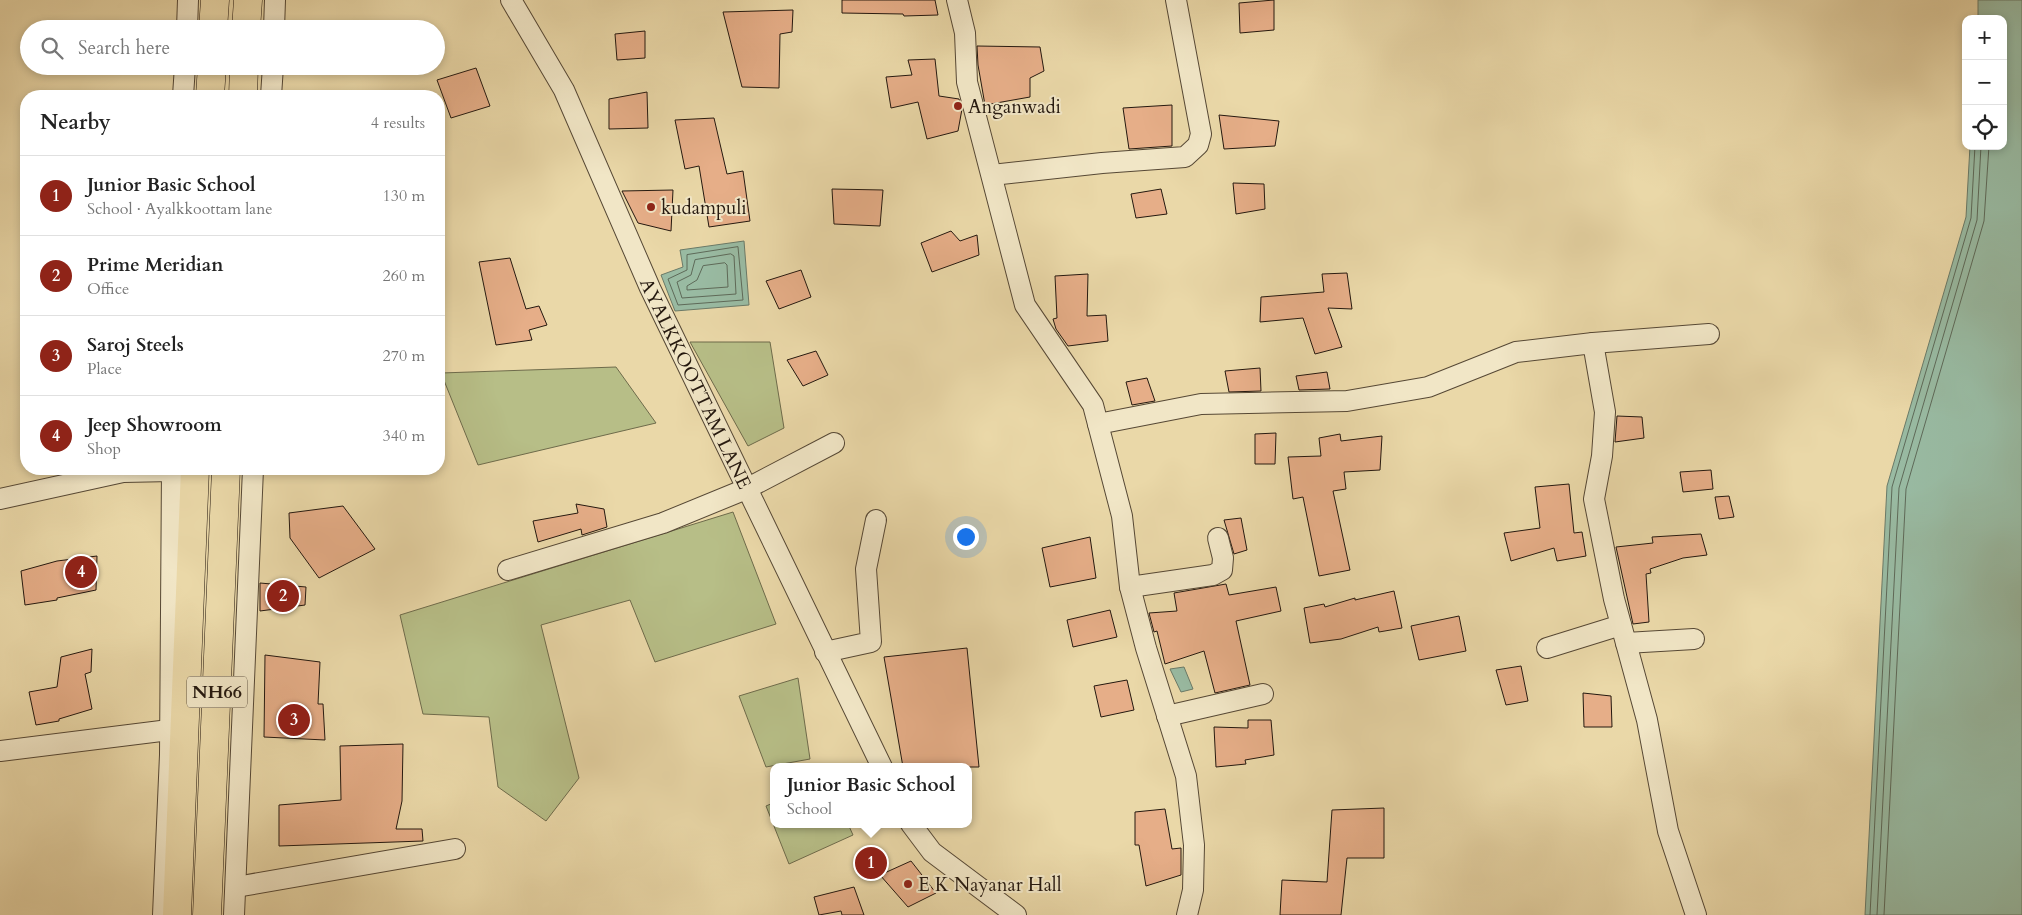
<!DOCTYPE html>
<html lang="en">
<head>
<meta charset="utf-8">
<style>
	:root { --surface:#fff; --page:#f6f6f6; --text:#222; --muted:#767676; --line:#e0e0e0; --accent:#8f2418 }
	body { margin:0; font-family:Cardo,serif; background:var(--page); color:var(--text) }
	.controls { position:absolute; right:15px; top:15px; display:grid; overflow:hidden; border-radius:10px; box-shadow:0 2px 8px #0003 }
	.controls button { width:45px; height:45px; display:grid; place-items:center; padding:0; border:0; border-bottom:1px solid var(--line); background:var(--surface); color:var(--text); font:25px sans-serif }
	.you { position:absolute; left:965px; top:536px; width:18px; height:18px; margin:-12px; border:4px solid #fff; border-radius:50%; background:#1a73e8; box-shadow:0 0 0 8px #1a73e833 }
	.badge { display:grid; place-items:center; width:32px; height:32px; border-radius:50%; background:var(--accent); color:#fff; font-size:16px; font-weight:700 }
	.pin { position:absolute; translate:-50% -50%; border:2px solid #fff; box-shadow:0 1px 5px #0006 }
	.popup { position:absolute; left:770px; top:763px; width:202px; height:65px; box-sizing:border-box; display:grid; place-content:center; border-radius:10px; background:var(--surface); filter:drop-shadow(0 1px 4px #0005); font-size:16px; white-space:nowrap; color:var(--muted) }
	.popup b { font-size:19px; color:var(--text) }
	.popup::after { content:''; position:absolute; left:50%; top:100%; margin-left:-10px; border:10px solid transparent; border-top-color:var(--surface) }
	.list { margin:0; padding:0; list-style:none }
	h2 { display:flex; justify-content:space-between; align-items:center; height:65px; margin:0; padding:0 20px; font-size:21px }
	h2 small { font-size:16px; font-weight:400; color:var(--muted) }
	.list li { display:grid; grid-template-columns:32px 1fr auto; gap:15px; align-items:center; box-sizing:border-box; height:80px; padding:0 20px; border-top:1px solid var(--line) }
	.list b { display:block; font-size:19px; white-space:nowrap }
	.list p { margin:0; font-size:16px; white-space:nowrap; color:var(--muted) }
	.list em { font-size:16px; font-style:normal; color:var(--muted) }
	.icon { flex:none; width:28px; height:28px; fill:none; stroke:currentColor; stroke-width:2; stroke-linecap:round; stroke-linejoin:round }
	.map { position:relative; flex:none; width:2022px; height:915px; overflow:hidden }
	.search { position:absolute; background:var(--surface); box-shadow:0 2px 8px #0003; left:20px; top:20px; width:425px; height:55px; display:flex; align-items:center; gap:12px; box-sizing:border-box; padding:0 18px; border-radius:28px; color:var(--muted); font-size:19px }
	.panel { position:absolute; background:var(--surface); box-shadow:0 2px 8px #0003; left:20px; top:90px; width:425px; height:385px; border-radius:20px }
	.map>svg:first-child { display:block }
	.green { fill:#b7be87; stroke:#6e6b4b }
	.water { fill:#99bba3; stroke:#6a7a68 }
	.lines { fill:none; stroke-linecap:round; stroke-linejoin:round }
	.shore { stroke:#5e6a59; stroke-width:1 }
	.building { fill:#e6ae88; stroke:#24180f }
	.minor-casing { stroke:#564835; stroke-width:22 }
	.highway-casing { stroke:#24180f; stroke-width:29 }
	.minor { stroke:#f1e6c6; stroke-width:20 }
	.highway { stroke:#ead8a8; stroke-width:28 }
	.poi-dot { fill:#8f2418; stroke:#f1e6c6; stroke-width:2 }
	.labels { text-anchor:middle; stroke-width:4; stroke-linejoin:round; paint-order:stroke }
	.shield { fill:#f1e6c6; stroke:#625646; stroke-width:1 }
	.shield-label { font-size:18px; font-weight:bold; fill:#24180f }
	.poi-label { font-size:19px; fill:#24180f; stroke:#f1e6c6; text-anchor:start }
	.street-label { font-size:19px; fill:#24180f; stroke:#f1e6c6 }
</style>
</head>
<body>
<div class="map">
<svg width="2022" height="915" viewBox="0 0 2022 915">
	<rect width="100%" height="100%" fill="#ead8a8"/>
	<filter id="stains"><feTurbulence type="fractalNoise" baseFrequency=".004" numOctaves="4"/><feColorMatrix values="0 0 0 0 .2 0 0 0 0 .09 0 0 0 0 .02 0 0 0 .5 -.17"/></filter>
	<radialGradient id="worn" r=".72"><stop offset=".6" stop-color="#630" stop-opacity="0"/><stop offset="1" stop-color="#630" stop-opacity=".3"/></radialGradient>
	<g class="green">
		<path d="M690 342H770L784 428 748 446Z"/>
		<path d="M616 367 656 423 478 465 441 373Z"/>
		<path d="M733 512 776 624 655 662 630 600 541 625 579 778 546 821 498 787 489 717 423 714 400 615Z"/>
		<path d="M798 678 810 759 766 767 739 696Z"/>
		<path d="M773 803 774 824H848L853 835 789 864 766 806Z"/>
	</g>
	<g class="water">
		<path d="M1978 0H2022V915H1865L1887 486 1966 217 1970 146H2003V19H1978Z"/>
		<path d="M744 241 749 305 675 311 661 275 683 267 680 250Z"/>
		<path d="M1184 667 1193 689 1181 692 1170 669Z"/>
	</g>
	<g class="lines">
		<g class="shore">
			<path d="M738 247 743 300 678 305 668 279 687 270V255Z"/>
			<path d="M731 254 734 256 736 294 682 298 677 282 691 275 695 260Z"/>
			<path d="M725 263 727 265 728 287 687 290V286L697 280 703 266Z"/>
			<path d="M1870 915 1892 487 1971 218 1975 146"/>
			<path d="M1877 915 1899 488 1977 220 1981 146"/>
			<path d="M1884 915 1906 489 1984 221 1989 146"/>
		</g>
	</g>
	<g class="building">
		<path d="M842 0H935L938 15 904 16 903 14 842 13Z"/>
		<path d="M1274 0V30L1240 33 1239 3Z"/>
		<path d="M793 10 792 32 780 34 779 88 742 87 723 12Z"/>
		<path d="M645 31V58L617 60 615 34Z"/>
		<path d="M977 46 1040 47 1044 71 1030 78V97L985 105 978 65Z"/>
		<path d="M935 59 939 96 959 99 962 109 958 131 927 139 918 102 891 108 886 77 912 75 908 60Z"/>
		<path d="M476 68 490 106 451 118 437 80Z"/>
		<path d="M647 92 648 128 609 129V99Z"/>
		<path d="M1172 105V146L1129 149 1123 108Z"/>
		<path d="M1219 115 1279 121 1275 146 1224 149Z"/>
		<path d="M714 118 727 174 743 171 750 221 709 227 699 166 685 169 675 120Z"/>
		<path d="M1233 183 1264 184 1265 209 1236 214Z"/>
		<path d="M832 189 883 190 880 226 834 224Z"/>
		<path d="M1161 189 1167 214 1136 218 1131 194Z"/>
		<path d="M673 190 671 231 638 223 622 191Z"/>
		<path d="M951 231 960 241 977 235 979 255 932 272 921 243Z"/>
		<path d="M510 258 526 309 539 306 547 325 529 330 532 340 496 345 479 262Z"/>
		<path d="M801 270 811 297 779 309 766 281Z"/>
		<path d="M1347 273 1352 309 1328 308 1342 347 1315 354 1303 318 1260 322 1261 297 1324 292 1322 274Z"/>
		<path d="M1088 274 1087 316 1106 315 1108 341 1068 346 1056 329 1053 319 1057 318 1055 276Z"/>
		<path d="M816 351 828 375 803 386 787 360Z"/>
		<path d="M1260 368 1261 391 1229 392 1225 371Z"/>
		<path d="M1327 372 1330 389 1299 390 1296 376Z"/>
		<path d="M1147 378 1155 401 1132 405 1126 382Z"/>
		<path d="M1617 416 1642 417 1644 438 1615 442Z"/>
		<path d="M1276 433 1275 464H1255V434Z"/>
		<path d="M1340 434 1341 441 1382 436 1380 470 1344 472 1346 489 1333 491 1350 570 1319 576 1303 497 1293 499 1288 457 1321 456 1319 438Z"/>
		<path d="M1711 470 1713 489 1683 492 1680 472Z"/>
		<path d="M1569 484 1574 533 1582 532 1586 556 1557 561 1554 548 1511 561 1504 533 1540 528 1535 487Z"/>
		<path d="M1729 496 1734 517 1719 519 1715 497Z"/>
		<path d="M576 504 604 509 607 527 582 535 581 529 538 542 533 521 578 513Z"/>
		<path d="M343 506 375 549 319 578 290 538 289 513Z"/>
		<path d="M1241 518 1247 550 1234 554 1224 520Z"/>
		<path d="M1701 534 1707 555 1683 558 1650 569 1651 573 1646 574 1649 622 1633 624 1616 547 1653 543 1652 537Z"/>
		<path d="M1090 537 1096 578 1050 587 1042 548Z"/>
		<path d="M97 556 96 590 57 598V600L25 605 21 571 57 561Z"/>
		<path d="M260 583 306 587 305 605 260 611Z"/>
		<path d="M1226 584 1229 595 1276 587 1281 611 1236 621 1250 685 1215 693 1204 651 1165 664 1157 631 1154 632 1149 613 1177 611 1174 593Z"/>
		<path d="M1394 591 1402 628 1379 632 1378 627 1341 639 1310 643 1304 608 1324 604 1325 607 1355 598V600Z"/>
		<path d="M1110 610 1117 637 1073 647 1067 620Z"/>
		<path d="M1459 616 1466 651 1419 660 1411 626Z"/>
		<path d="M967 648 979 767H903L884 657Z"/>
		<path d="M92 649 91 672 85 674 92 709 59 719V721L36 725 29 692 57 687 61 657Z"/>
		<path d="M265 655 320 662 318 704H323L325 740 264 737Z"/>
		<path d="M1521 666 1528 701 1506 705 1496 670Z"/>
		<path d="M1127 680 1134 710 1101 717 1094 686Z"/>
		<path d="M1583 693 1611 696 1612 727H1584Z"/>
		<path d="M1248 720H1271L1274 755 1245 760 1246 764 1216 767 1214 727 1248 728Z"/>
		<path d="M403 744 402 801 396 829H422L423 841 279 846V805L341 800 340 746Z"/>
		<path d="M1384 808V858H1347L1341 915H1280L1282 880 1327 882 1332 810Z"/>
		<path d="M1165 809 1172 849 1181 848V875L1146 886 1139 845H1135V812Z"/>
		<path d="M911 861 936 893 908 907 880 875Z"/>
		<path d="M854 887 864 915H842L841 911 819 915 814 897Z"/>
	</g>
	<g class="lines">
		<g class="minor-casing">
			<g id="minor">
				<path id="s1" d="M511 0 564 90 650 288 882 767"/>
				<path d="M957 0 965 33 967 82 1025 305 1093 405 1122 516 1130 587 1146 648 1186 776 1194 845 1193 890 1187 915"/>
				<path d="M187 29 188 0"/>
				<path d="M274 29 275 0"/>
				<path d="M183 96 185 66"/>
				<path d="M271 96 273 66"/>
				<path d="M992 175 1102 163 1185 157 1198 145 1201 134 1176 0"/>
				<path d="M1593 343 1709 334"/>
				<path d="M1098 424 1201 404 1347 401 1428 387 1516 352 1593 343 1605 412 1602 456 1594 499 1614 599 1647 720 1668 831 1696 915"/>
				<path d="M0 499 123 472 172 471"/>
				<path d="M508 570 663 523 746 489 834 443"/>
				<path d="M1130 587 1213 575 1222 570 1223 558 1218 538"/>
				<path d="M1626 643 1694 639"/>
				<path d="M1547 648 1621 625"/>
				<path d="M825 652 871 642 866 569 876 520"/>
				<path d="M1167 716 1263 694"/>
				<path d="M0 751 169 730"/>
				<path d="M911 824 932 852 1016 915"/>
				<path d="M236 887 455 849"/>
				<path d="M163 915 170 755 172 469"/>
				<path d="M234 915 253 469"/>
			</g>
		</g>
		<g class="highway-casing">
			<g id="highway">
				<path d="M213 29 215 0"/>
				<path d="M246 29 248 0"/>
				<path d="M210 96 212 66"/>
				<path d="M243 96 244 66"/>
				<path d="M177 915 195 469"/>
				<path d="M207 915 226 469"/>
			</g>
		</g>
		<use href="#minor" class="minor"/>
		<use href="#highway" class="highway"/>
	</g>
	<g class="poi-dot">
		<circle cx="958" cy="106" r="5"/>
		<circle cx="651" cy="207" r="5"/>
		<circle cx="908" cy="884" r="5"/>
	</g>
	<g class="labels">
		<rect class="shield" x="187" y="676.5" width="60" height="31" rx="4"/>
		<g class="shield-label">
			<text x="217" y="698">NH66</text>
		</g>
		<g class="poi-label">
			<text x="968" y="113">Anganwadi</text>
			<text x="661" y="214">kudampuli</text>
			<text x="918" y="891">E K Nayanar Hall</text>
		</g>
		<g class="street-label">
			<text dy="7" stroke="none"><textPath href="#s1" startOffset="426">AYALKKOOTTAM LANE</textPath></text>
		</g>
	</g>
	<rect width="100%" height="100%" filter="url(#stains)"/>
	<rect width="100%" height="100%" fill="url(#worn)"/>
</svg>
<div class="controls">
<button>+</button>
<button>−</button>
<button><svg class="icon" aria-label="locate" viewBox="0 0 24 24"><circle cx="12" cy="12" r="6"/><path d="M12 2v4M12 18v4M2 12h4M18 12h4"/></svg></button>
</div>
<div class="you"></div>
<div class="pin badge" style="left:871px;top:863px">1</div>
<div class="popup"><b>Junior Basic School</b>School</div>
<div class="pin badge" style="left:283px;top:596px">2</div>
<div class="pin badge" style="left:294px;top:720px">3</div>
<div class="pin badge" style="left:81px;top:572px">4</div>
<div class="search"><svg class="icon" aria-label="search" viewBox="0 0 24 24"><circle cx="10" cy="10" r="6"/><path d="M15 15l6 6"/></svg>Search here</div>
<section class="panel">
<h2>Nearby<small>4 results</small></h2>
<ul class="list">
<li><span class="badge">1</span><div><b>Junior Basic School</b><p>School · Ayalkkoottam lane</p></div><em>130 m</em></li>
<li><span class="badge">2</span><div><b>Prime Meridian</b><p>Office</p></div><em>260 m</em></li>
<li><span class="badge">3</span><div><b>Saroj Steels</b><p>Place</p></div><em>270 m</em></li>
<li><span class="badge">4</span><div><b>Jeep Showroom</b><p>Shop</p></div><em>340 m</em></li>
</ul>
</section>
</div>
</body>
</html>
